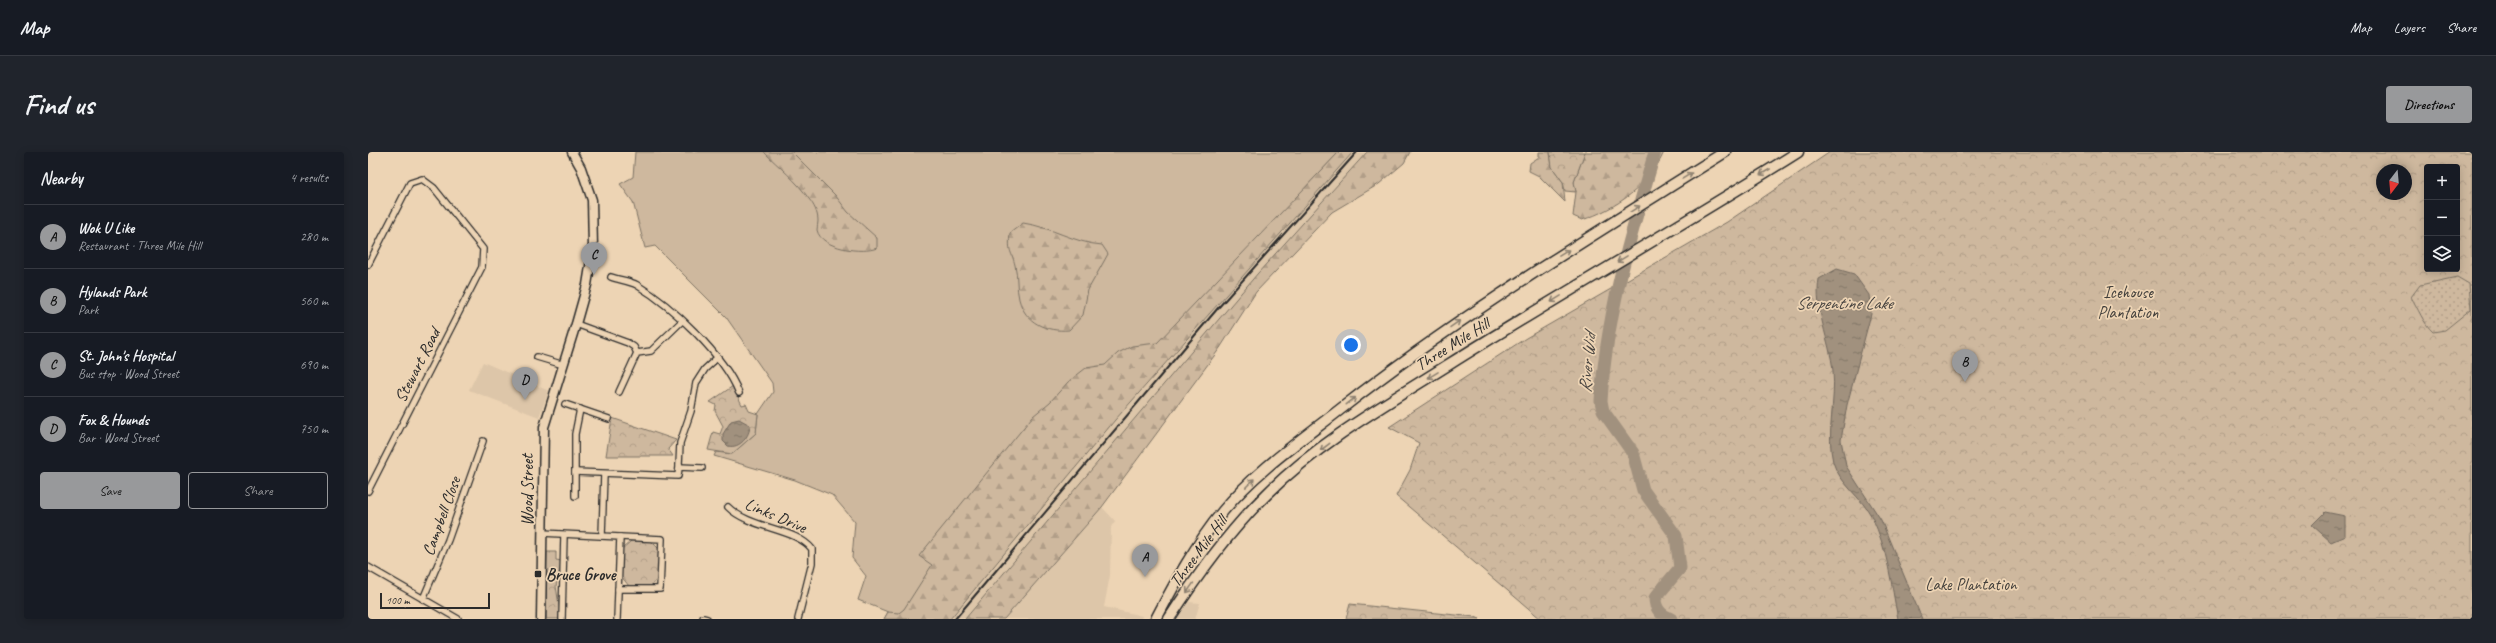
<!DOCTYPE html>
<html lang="en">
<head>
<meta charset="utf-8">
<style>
	:root { --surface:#171b24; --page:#20242c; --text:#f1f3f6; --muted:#9ea1a6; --line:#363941; --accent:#98999b }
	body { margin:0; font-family:Caveat,sans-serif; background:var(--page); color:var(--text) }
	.controls { position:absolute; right:12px; top:12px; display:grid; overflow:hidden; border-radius:4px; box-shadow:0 2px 10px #0003 }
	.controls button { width:36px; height:36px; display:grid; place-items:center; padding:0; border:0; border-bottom:1px solid var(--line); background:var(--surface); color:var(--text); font:20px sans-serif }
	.compass { position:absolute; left:2008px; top:12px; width:36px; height:36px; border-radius:50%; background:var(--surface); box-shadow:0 2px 10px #0003; rotate:196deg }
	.scale { position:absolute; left:12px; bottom:10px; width:110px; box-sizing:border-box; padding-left:4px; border:2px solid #2b2b2b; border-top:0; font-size:11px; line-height:14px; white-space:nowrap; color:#2b2b2b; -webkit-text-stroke:3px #edd4b4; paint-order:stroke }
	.you { position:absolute; left:983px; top:193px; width:14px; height:14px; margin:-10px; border:3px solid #fff; border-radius:50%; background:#1a73e8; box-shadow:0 0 0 6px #1a73e833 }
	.badge { display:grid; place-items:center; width:26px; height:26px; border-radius:50%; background:var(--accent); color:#111; font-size:13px; font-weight:700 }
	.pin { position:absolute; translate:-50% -33px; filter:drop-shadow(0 1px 2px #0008) }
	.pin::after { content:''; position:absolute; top:21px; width:14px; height:12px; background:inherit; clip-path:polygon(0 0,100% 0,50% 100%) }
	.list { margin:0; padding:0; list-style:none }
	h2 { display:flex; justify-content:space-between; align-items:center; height:52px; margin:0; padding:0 16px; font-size:17px }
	h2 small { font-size:13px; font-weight:400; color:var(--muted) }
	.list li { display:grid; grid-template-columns:26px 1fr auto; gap:12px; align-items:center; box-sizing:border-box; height:64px; padding:0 16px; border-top:1px solid var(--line) }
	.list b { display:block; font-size:15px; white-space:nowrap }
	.list p { margin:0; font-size:13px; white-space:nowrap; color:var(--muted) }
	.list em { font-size:13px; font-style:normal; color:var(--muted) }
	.actions { display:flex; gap:8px; padding:12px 16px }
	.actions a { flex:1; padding:9px 0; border:1px solid var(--accent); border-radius:4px; text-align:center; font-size:14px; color:var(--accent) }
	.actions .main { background:var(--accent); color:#111 }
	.icon { flex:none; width:22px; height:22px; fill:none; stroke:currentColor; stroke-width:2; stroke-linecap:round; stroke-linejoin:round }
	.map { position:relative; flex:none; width:2104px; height:467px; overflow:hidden; border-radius:4px }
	header { display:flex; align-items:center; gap:24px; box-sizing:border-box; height:56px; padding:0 20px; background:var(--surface); border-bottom:1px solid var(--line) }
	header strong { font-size:19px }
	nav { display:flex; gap:22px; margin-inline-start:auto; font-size:14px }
	.intro { display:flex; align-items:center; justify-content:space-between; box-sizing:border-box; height:96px; padding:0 24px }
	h1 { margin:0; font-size:28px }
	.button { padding:10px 18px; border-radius:4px; background:var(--accent); color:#111; font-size:14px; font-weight:700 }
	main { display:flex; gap:24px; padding:0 24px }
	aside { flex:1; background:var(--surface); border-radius:4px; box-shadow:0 2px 10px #0003 }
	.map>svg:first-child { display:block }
	.built { fill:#ddc6a9 }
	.grass { fill:#ceb89e; stroke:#7c7264 }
	.forest { fill:url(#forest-firs); stroke:#7c7264 }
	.park { fill:url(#park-crowns); stroke:#7c7264; fill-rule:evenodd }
	.garden { fill:url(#garden-dots); stroke:#7c7264 }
	.water { fill:url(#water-ripples); stroke:#72685d }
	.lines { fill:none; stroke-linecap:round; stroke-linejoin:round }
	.river { stroke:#a1917e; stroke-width:13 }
	.street-casing { stroke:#2b2b2b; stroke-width:8 }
	.secondary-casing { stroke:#2b2b2b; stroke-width:11 }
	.highway-casing { stroke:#2b2b2b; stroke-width:13 }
	.street { stroke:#edd4b4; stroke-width:5.5 }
	.secondary { stroke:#edd4b4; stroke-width:8 }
	.highway { stroke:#edd4b4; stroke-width:10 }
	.rail { stroke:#2b2b2b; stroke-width:2 }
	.oneway { stroke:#8c8070 }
	.poi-dot { fill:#2b2b2b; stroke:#edd4b4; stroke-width:1.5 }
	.labels { text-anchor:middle; stroke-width:3.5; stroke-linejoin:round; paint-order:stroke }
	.park-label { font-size:17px; fill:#43403c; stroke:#edd4b4 }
	.street-label { font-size:17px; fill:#2b2b2b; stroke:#edd4b4 }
	.poi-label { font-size:17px; font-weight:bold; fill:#2b2b2b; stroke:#edd4b4; text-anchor:start }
	.water-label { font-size:18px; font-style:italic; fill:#484440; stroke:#edd4b4 }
</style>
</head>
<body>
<header>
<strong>Map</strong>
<nav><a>Map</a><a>Layers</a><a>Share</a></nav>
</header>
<div class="intro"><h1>Find us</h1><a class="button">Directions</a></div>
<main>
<aside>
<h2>Nearby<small>4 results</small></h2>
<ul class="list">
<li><span class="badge">A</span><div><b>Wok U Like</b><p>Restaurant · Three Mile Hill</p></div><em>280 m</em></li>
<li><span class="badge">B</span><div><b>Hylands Park</b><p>Park</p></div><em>560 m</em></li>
<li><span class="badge">C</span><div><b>St. John's Hospital</b><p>Bus stop · Wood Street</p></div><em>690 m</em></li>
<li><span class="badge">D</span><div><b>Fox &amp; Hounds</b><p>Bar · Wood Street</p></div><em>750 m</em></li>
</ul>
<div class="actions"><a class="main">Save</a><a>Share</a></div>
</aside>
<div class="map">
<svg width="2104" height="467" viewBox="0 0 2104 467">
	<defs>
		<pattern id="forest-firs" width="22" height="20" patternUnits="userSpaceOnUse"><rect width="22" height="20" fill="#ceb89e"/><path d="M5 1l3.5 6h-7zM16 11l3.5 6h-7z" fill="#b19e88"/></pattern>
		<pattern id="park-crowns" width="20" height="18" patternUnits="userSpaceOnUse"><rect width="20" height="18" fill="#ceb89e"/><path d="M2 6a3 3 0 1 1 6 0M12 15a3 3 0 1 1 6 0" fill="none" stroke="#b19e88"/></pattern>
		<pattern id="garden-dots" width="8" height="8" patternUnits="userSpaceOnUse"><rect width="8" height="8" fill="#ceb89e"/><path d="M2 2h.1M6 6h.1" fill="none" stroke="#b19e88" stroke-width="1.8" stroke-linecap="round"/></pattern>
		<pattern id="water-ripples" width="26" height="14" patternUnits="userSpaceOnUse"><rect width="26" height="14" fill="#a1917e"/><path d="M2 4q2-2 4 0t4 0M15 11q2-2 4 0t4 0" fill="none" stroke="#837767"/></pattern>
	</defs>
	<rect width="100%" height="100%" fill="#edd4b4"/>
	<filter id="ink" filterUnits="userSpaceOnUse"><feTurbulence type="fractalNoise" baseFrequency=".025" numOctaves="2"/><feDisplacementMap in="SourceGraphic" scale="8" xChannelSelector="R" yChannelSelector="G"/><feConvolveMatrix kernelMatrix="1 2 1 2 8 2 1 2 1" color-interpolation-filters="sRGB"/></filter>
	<g filter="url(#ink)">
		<g class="built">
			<path d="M985 0H999L890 121 597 467H582L747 268Z"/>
			<path d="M115 210 181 239 171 265 101 238Z"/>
			<path d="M734 355 747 369 743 375 742 423 736 455 774 464 773 467H636Z"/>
			<path d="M821 450 832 451 827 467H809Z"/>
		</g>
		<path class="grass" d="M267 0H971L939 34 569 467H516L520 460 490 448 498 424 484 406 487 370 464 343 427 328 346 304 348 300 364 302 388 281 390 262 405 240 404 231 358 165 287 94 277 96 265 50 252 32 265 25Z"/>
		<g class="forest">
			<path d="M396 0H424L467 43 480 60 509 86V96C495 102 453 97 449 78 449 75 450 72 450 69 450 61 446 53 441 47 429 29 411 15 396 0Z"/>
			<path d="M971 0H985L747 268 582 467H516L520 460 531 461 536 457 564 413 551 404 665 264 682 250 700 230 718 216 737 213 750 201 764 194 789 191Z"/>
			<path d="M999 0H1042L1036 11 1011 32 964 60 888 140 852 196 734 355 636 467H597L890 121Z"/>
			<path d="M1171 0H1182L1184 15 1195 30 1197 50 1171 24 1161 19 1162 11 1171 5Z"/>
			<path d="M1217 0H1296C1282 33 1248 57 1214 68L1205 64 1208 40 1206 30Z"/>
			<path d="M655 71C684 75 706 91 734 93L740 102 720 138 715 163 701 178C678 180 657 171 651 147 648 136 650 124 647 113 643 97 640 101 642 81Z"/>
		</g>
		<g class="park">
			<path d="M1182 0H1217L1206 30 1208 40 1197 39 1195 30 1184 15Z"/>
			<path d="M1462 0H2104V467H1173L1028 344 1042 318 1051 291 1021 275 1158 186 1359 70ZM2059 15H2089V117H2059ZM2014 18H2038V42H2014Z"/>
			<path d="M365 234 374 253 378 252 381 259 390 262 388 281 364 302 340 298 345 280 352 282 355 274 347 259 348 253 342 250Z"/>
			<path d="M244 266 308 288 300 297 305 304H238Z"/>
			<path d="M263 389H283L291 397 290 427 282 434H261L253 424 254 397Z"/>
			<path d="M179 400H188V408L194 409 188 434 192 460 191 467H178Z"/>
			<path d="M982 452 1107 465 1112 467H978Z"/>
		</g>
		<path class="garden" d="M2089 125 2101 132 2103 157 2077 178 2065 180C2055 171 2050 156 2043 145L2052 133Z"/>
		<g class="water">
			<path d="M1469 117 1486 122 1501 143 1503 162 1479 253 1473 288 1478 314 1513 368 1554 467H1530C1523 431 1520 399 1504 365 1494 346 1471 331 1465 310 1458 281 1468 249 1465 219 1462 188 1446 158 1451 127Z"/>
			<path d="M371 267 382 273C382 284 372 297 360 294L355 289V282L363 269Z"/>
			<path d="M1957 360 1977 364V384L1963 390 1944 373Z"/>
		</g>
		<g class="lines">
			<path class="river" d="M1287 0C1263 82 1238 163 1233 249L1235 259 1265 301 1275 338 1308 384 1312 416 1287 446C1287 457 1293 463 1303 467"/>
			<g class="street-casing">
				<g id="street">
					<path d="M0 113 42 31 54 27 66 36 115 97 114 115 0 339"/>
					<path d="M243 125C251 128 262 129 269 133 304 154 356 203 371 241"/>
					<path d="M208 172 260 191 266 195 269 201"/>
					<path d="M169 205 196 213"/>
					<path d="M251 240 269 201 283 199 314 169"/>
					<path d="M197 252 241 267"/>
					<path d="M311 313 312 291 323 259 328 231 337 217 350 205"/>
					<path d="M207 320 310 324 311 315 334 316"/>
					<path d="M207 344V282L212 257"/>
					<path d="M360 355C382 377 428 376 444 397V411L430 467"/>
					<path d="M174 381 252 385 249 467"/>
					<path d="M234 384 236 322"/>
					<path d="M0 415 90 467"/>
					<path d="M250 437H292L294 387 252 385"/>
					<path d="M55 447 80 388 115 289"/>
					<path d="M335 466 339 467"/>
					<path d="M194 467 196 383"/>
				</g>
			</g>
			<g class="secondary-casing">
				<path id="secondary" d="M173 467 176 275 208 172 219 133 225 96 224 48 213 16 204 0"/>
			</g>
			<g class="highway-casing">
				<g id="highway">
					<path d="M788 467C808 429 828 392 855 359 889 318 932 289 974 256 1095 161 1227 82 1357 0"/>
					<path d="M801 467C830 422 861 379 899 342 951 290 1018 252 1080 213 1196 140 1315 73 1430 0"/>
				</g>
			</g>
			<use href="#street" class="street"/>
			<use href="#secondary" class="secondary"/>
			<use href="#highway" class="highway"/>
			<path class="rail" d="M587 467 850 156 989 0"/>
		</g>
		<defs><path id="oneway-shaft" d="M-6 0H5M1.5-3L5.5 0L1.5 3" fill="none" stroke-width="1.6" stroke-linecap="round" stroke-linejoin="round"/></defs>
		<g class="oneway">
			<use href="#oneway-shaft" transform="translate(1397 20) rotate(150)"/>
			<use href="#oneway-shaft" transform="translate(1319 24) rotate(-32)"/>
			<use href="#oneway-shaft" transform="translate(1267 57) rotate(-32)"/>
			<use href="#oneway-shaft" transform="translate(1196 101) rotate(-32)"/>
			<use href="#oneway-shaft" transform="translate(1254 107) rotate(149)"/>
			<use href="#oneway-shaft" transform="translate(1188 147) rotate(149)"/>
			<use href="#oneway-shaft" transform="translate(1087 172) rotate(-35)"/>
			<use href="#oneway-shaft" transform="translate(1065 223) rotate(148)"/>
			<use href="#oneway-shaft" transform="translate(983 249) rotate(-38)"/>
			<use href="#oneway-shaft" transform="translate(957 295) rotate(143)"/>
			<use href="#oneway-shaft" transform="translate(882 331) rotate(-45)"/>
			<use href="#oneway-shaft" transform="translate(822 436) rotate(125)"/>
		</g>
	</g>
	<rect class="poi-dot" x="166" y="418" width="8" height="8" rx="2"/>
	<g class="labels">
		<g class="park-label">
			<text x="1760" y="146">Icehouse<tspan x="1760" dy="20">Plantation</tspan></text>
			<text x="1603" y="438">Lake Plantation</text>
		</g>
		<g class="street-label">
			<text transform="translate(1084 192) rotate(-32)" y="6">Three Mile Hill</text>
			<text transform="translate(49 213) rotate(-63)" y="6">Stewart Road</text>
			<text transform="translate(159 338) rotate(-90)" y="6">Wood Street</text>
			<text transform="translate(408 363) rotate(23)" y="6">Links Drive</text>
			<text transform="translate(73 364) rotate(-70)" y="6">Campbell Close</text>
			<text transform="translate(830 399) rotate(-53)" y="6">Three Mile Hill</text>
		</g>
		<g class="poi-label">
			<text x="178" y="428">Bruce Grove</text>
		</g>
		<g class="water-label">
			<text x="1476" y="157">Serpentine Lake</text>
			<text transform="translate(1219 211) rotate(-85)" y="6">River Wid</text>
		</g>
	</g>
</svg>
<div class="controls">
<button>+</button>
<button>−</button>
<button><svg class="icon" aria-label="layers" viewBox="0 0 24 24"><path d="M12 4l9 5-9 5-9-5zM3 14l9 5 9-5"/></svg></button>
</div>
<svg class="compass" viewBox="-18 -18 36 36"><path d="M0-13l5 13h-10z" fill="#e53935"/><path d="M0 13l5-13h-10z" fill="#9ea1a6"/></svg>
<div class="scale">100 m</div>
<div class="you"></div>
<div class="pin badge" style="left:777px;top:425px">A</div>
<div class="pin badge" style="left:1597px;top:230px">B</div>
<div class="pin badge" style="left:226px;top:123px">C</div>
<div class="pin badge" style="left:157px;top:248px">D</div>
</div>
</main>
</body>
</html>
